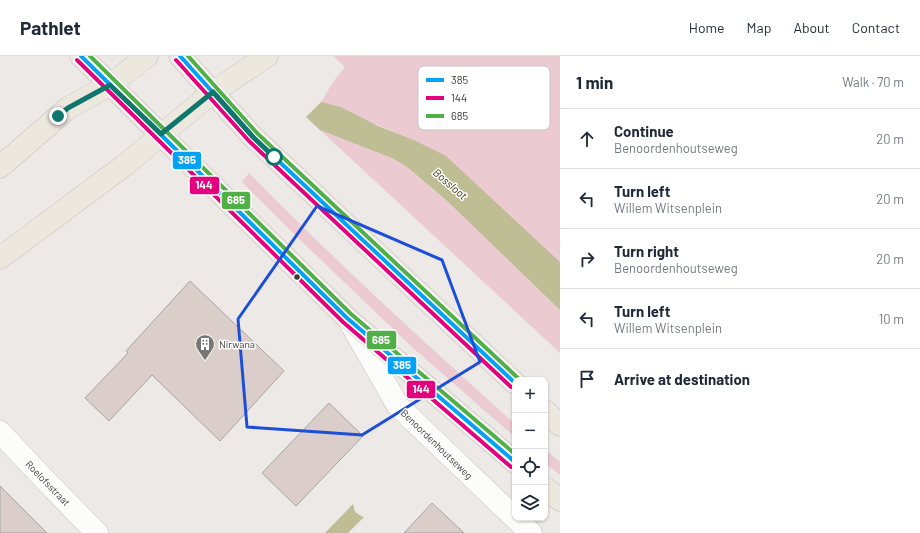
<!DOCTYPE html>
<html lang="en">
<head>
<meta charset="utf-8">
<style>
	:root { --surface:#fff; --page:#f2f2f3; --text:#1f2937; --muted:#747a83; --line:#e0e1e3 }
	body { margin:0; font-family:Barlow,sans-serif; background:var(--page); color:var(--text) }
	.controls { position:absolute; right:12px; bottom:12px; display:grid; overflow:hidden; border-radius:8px; box-shadow:0 1px 3px #0004 }
	.controls button { width:36px; height:36px; display:grid; place-items:center; padding:0; border:0; border-bottom:1px solid var(--line); background:var(--surface); color:var(--text); font:20px sans-serif }
	.stop { position:absolute; width:12px; height:12px; margin:-9px; border:3px solid #0f766e; border-radius:50%; background:#fff }
	.stop.end { background:#0f766e; border-color:#fff; box-shadow:0 1px 4px #0008 }
	.list { margin:0; padding:0; list-style:none }
	h2 { display:flex; justify-content:space-between; align-items:center; height:52px; margin:0; padding:0 16px; font-size:17px }
	h2 small { font-size:13px; font-weight:400; color:var(--muted) }
	.list li { display:grid; grid-template-columns:26px 1fr auto; gap:12px; align-items:center; box-sizing:border-box; height:60px; padding:0 16px; border-top:1px solid var(--line) }
	.list b { display:block; font-size:15px; white-space:nowrap }
	.list p { margin:0; font-size:13px; white-space:nowrap; color:var(--muted) }
	.list em { font-size:13px; font-style:normal; color:var(--muted) }
	.icon { flex:none; width:22px; height:22px; fill:none; stroke:currentColor; stroke-width:2; stroke-linecap:round; stroke-linejoin:round }
	.map { position:relative; flex:none; width:560px; height:477px; overflow:hidden }
	header { display:flex; align-items:center; gap:24px; box-sizing:border-box; height:56px; padding:0 20px; background:var(--surface); border-bottom:1px solid var(--line) }
	header strong { font-size:19px }
	nav { display:flex; gap:22px; margin-inline-start:auto; font-size:14px }
	main { display:flex }
	aside { flex:1; background:var(--surface) }
	.map>svg:first-child { display:block }
	.green { fill:#ebcad1 }
	.water { fill:#bebd94 }
	.building { fill:#dbceca; stroke:#a6a4a3 }
	.lines { fill:none; stroke-linecap:round; stroke-linejoin:round }
	.minor-casing { stroke:#c8c6c4; stroke-width:23 }
	.major-casing { stroke:#c5c4c3; stroke-width:23 }
	.minor { stroke:#fcfcfb; stroke-width:22 }
	.major { stroke:#ede8de; stroke-width:22 }
	.bus-1-casing { stroke:#fff; stroke-width:7 }
	.bus-2-casing { stroke:#fff; stroke-width:7 }
	.bus-3-casing { stroke:#fff; stroke-width:7 }
	.bus-1 { stroke:#03a2f5; stroke-width:4 }
	.bus-2 { stroke:#e5007d; stroke-width:4 }
	.bus-3 { stroke:#50af46; stroke-width:4 }
	.route { stroke:#0f766e; stroke-width:5 }
	.marked { fill:none; stroke:#1d4ed8; stroke-width:3; stroke-linejoin:round }
	.bus-dot { fill:#3b3a39; stroke:#fff; stroke-width:1.5 }
	.labels { text-anchor:middle; stroke-width:3; stroke-linejoin:round; paint-order:stroke }
	.poi-label { font-size:10px; fill:#3b3a39; stroke:#fff; text-anchor:start }
	.street-label { font-size:10px; fill:#3b3a39; stroke:#fff }
	.water-label { font-size:11px; font-style:italic; fill:#333101; stroke:#fff }
	.key { fill:#fff; stroke:#c4c4c4; stroke-width:1 }
	.key-label { font-size:11px; fill:#3b3a39 }
	.line-badge { stroke:#fff; stroke-width:1.5 }
	.badge-label { font-size:11px; text-anchor:middle; font-weight:bold; fill:#fff }
</style>
</head>
<body>
<header>
<strong>Pathlet</strong>
<nav><a>Home</a><a>Map</a><a>About</a><a>Contact</a></nav>
</header>
<main>
<div class="map">
<svg width="560" height="477" viewBox="0 0 560 477">
	<rect width="100%" height="100%" fill="#ece9e7"/>
	<g class="green">
		<path d="M333 0H560V213L433 94 414 84 321 46 333 26 345 11Z"/>
		<path d="M320 74 394 103 407 111 445 143 560 254V297Z"/>
		<path d="M249 117C334 204 424 286 515 368V381L412 291 295 179 242 126Z"/>
		<path d="M545 393 560 406V419L545 407Z"/>
	</g>
	<g class="water">
		<path d="M321 46 341 51 378 70 414 84 446 100 560 206V254L445 143 407 111 394 103 320 74 306 61Z"/>
		<path d="M353 448 355 456 361 460 364 461 348 477H325Z"/>
	</g>
	<g class="building">
		<path d="M190 225 284 315 220 385 152 319 109 365 85 342 128 297 126 295Z"/>
		<path d="M329 347 363 380 296 450 262 417Z"/>
		<path d="M0 430 47 477H0Z"/>
		<path d="M432 447 464 477H404Z"/>
	</g>
	<g class="lines">
		<g class="minor-casing">
			<g id="minor">
				<path d="M350 266 398 350 515 462"/>
				<path d="M0 376 46 425 97 477"/>
				<path d="M515 462 531 477"/>
			</g>
		</g>
		<g class="major-casing">
			<g id="major">
				<path d="M81 0 347 262 515 406"/>
				<path d="M180 0 253 81 515 327"/>
				<path d="M0 111 68 52 110 29 147 0"/>
				<path d="M0 202 125 109 213 36 267 0"/>
				<path d="M545 355 560 369"/>
				<path d="M545 432 560 444"/>
			</g>
		</g>
		<use href="#minor" class="minor"/>
		<use href="#major" class="major"/>
		<g class="bus-1-casing">
			<g id="bus-1">
				<path d="M81 0 347 262 515 406"/>
				<path d="M180 0 253 81 515 327"/>
			</g>
		</g>
		<g class="bus-2-casing">
			<g id="bus-2">
				<path d="M77 4 343 266 511 411"/>
				<path d="M176 4 249 85 511 331"/>
			</g>
		</g>
		<g class="bus-3-casing">
			<g id="bus-3">
				<path d="M90 0 351 258 515 398"/>
				<path d="M188 0 257 77 519 323"/>
			</g>
		</g>
		<use href="#bus-1" class="bus-1"/>
		<use href="#bus-2" class="bus-2"/>
		<use href="#bus-3" class="bus-3"/>
	</g>
	<g class="lines">
		<path class="route" d="M58 60 68 52 110 29 161 78 213 36 253 81 274 101"/>
	</g>
	<path class="marked" d="M317 150 442 204 480 306 362 379 247 371 238 263Z"/>
	<defs>
		<g id="building-pin" transform="scale(1)"><path d="M0 17L-7.5 6A9.5 9.5 0 1 1 7.5 6Z" fill="#797776" stroke="#fff"/><path d="M-4-6H4V6H1V3H-1V6H-4ZM-2.5-4.3h1.7v1.8h-1.7ZM.8-4.3h1.7v1.8H.8ZM-2.5-1h1.7V.8h-1.7ZM.8-1h1.7V.8H.8Z" fill="#fff"/></g>
	</defs>
	<g fill-rule="evenodd">
		<use href="#building-pin" x="205" y="288"/>
	</g>
	<circle class="bus-dot" cx="297" cy="221" r="3.5"/>
	<g class="labels">
		<g class="poi-label">
			<text x="219" y="292">Nirwana</text>
		</g>
		<g class="street-label">
			<text transform="translate(437 388) rotate(44)" y="4">Benoordenhoutseweg</text>
			<text transform="translate(48 427) rotate(46)" y="4">Roelofsstraat</text>
		</g>
		<g class="water-label">
			<text transform="translate(450 128) rotate(41)" y="4">Bossloot</text>
		</g>
	</g>
	<rect x="418" y="10" width="132" height="64" rx="6" class="key"/>
	<rect x="426" y="22" width="18" height="4" fill="#03a2f5"/>
	<rect x="426" y="40" width="18" height="4" fill="#e5007d"/>
	<rect x="426" y="58" width="18" height="4" fill="#50af46"/>
	<g class="key-label">
		<text x="451" y="28">385</text>
		<text x="451" y="46">144</text>
		<text x="451" y="64">685</text>
	</g>
	<g class="line-badge">
		<rect x="172" y="95" width="30" height="19" rx="4" fill="#03a2f5"/>
		<rect x="189" y="120" width="31" height="19" rx="4" fill="#e5007d"/>
		<rect x="221" y="135" width="30" height="19" rx="4" fill="#50af46"/>
		<rect x="366" y="274" width="31" height="20" rx="4" fill="#50af46"/>
		<rect x="387" y="300" width="30" height="19" rx="4" fill="#03a2f5"/>
		<rect x="406" y="324" width="30" height="19" rx="4" fill="#e5007d"/>
	</g>
	<g class="badge-label">
		<text x="187" y="108">385</text>
		<text x="204" y="133">144</text>
		<text x="236" y="148">685</text>
		<text x="381" y="288">685</text>
		<text x="402" y="313">385</text>
		<text x="421" y="337">144</text>
	</g>
</svg>
<div class="controls">
<button>+</button>
<button>−</button>
<button><svg class="icon" aria-label="locate" viewBox="0 0 24 24"><circle cx="12" cy="12" r="6"/><path d="M12 2v4M12 18v4M2 12h4M18 12h4"/></svg></button>
<button><svg class="icon" aria-label="layers" viewBox="0 0 24 24"><path d="M12 4l9 5-9 5-9-5zM3 14l9 5 9-5"/></svg></button>
</div>
<div class="stop" style="left:274px;top:101px"></div>
<div class="stop end" style="left:58px;top:60px"></div>
</div>
<aside>
<h2>1 min<small>Walk · 70 m</small></h2>
<ul class="list">
<li><svg class="icon" aria-label="ahead" viewBox="0 0 24 24"><path d="M12 20V5M6 11l6-6 6 6"/></svg><div><b>Continue</b><p>Benoordenhoutseweg</p></div><em>20 m</em></li>
<li><svg class="icon" aria-label="left" viewBox="0 0 24 24"><path d="M17 20v-9H6M10 6l-5 5 5 5"/></svg><div><b>Turn left</b><p>Willem Witsenplein</p></div><em>20 m</em></li>
<li><svg class="icon" aria-label="right" viewBox="0 0 24 24"><path d="M7 20v-9h11M14 6l5 5-5 5"/></svg><div><b>Turn right</b><p>Benoordenhoutseweg</p></div><em>20 m</em></li>
<li><svg class="icon" aria-label="left" viewBox="0 0 24 24"><path d="M17 20v-9H6M10 6l-5 5 5 5"/></svg><div><b>Turn left</b><p>Willem Witsenplein</p></div><em>10 m</em></li>
<li><svg class="icon" aria-label="arrive" viewBox="0 0 24 24"><path d="M6 21V4h12l-3 4 3 4H6"/></svg><div><b>Arrive at destination</b></div></li>
</ul>
</aside>
</main>
</body>
</html>
